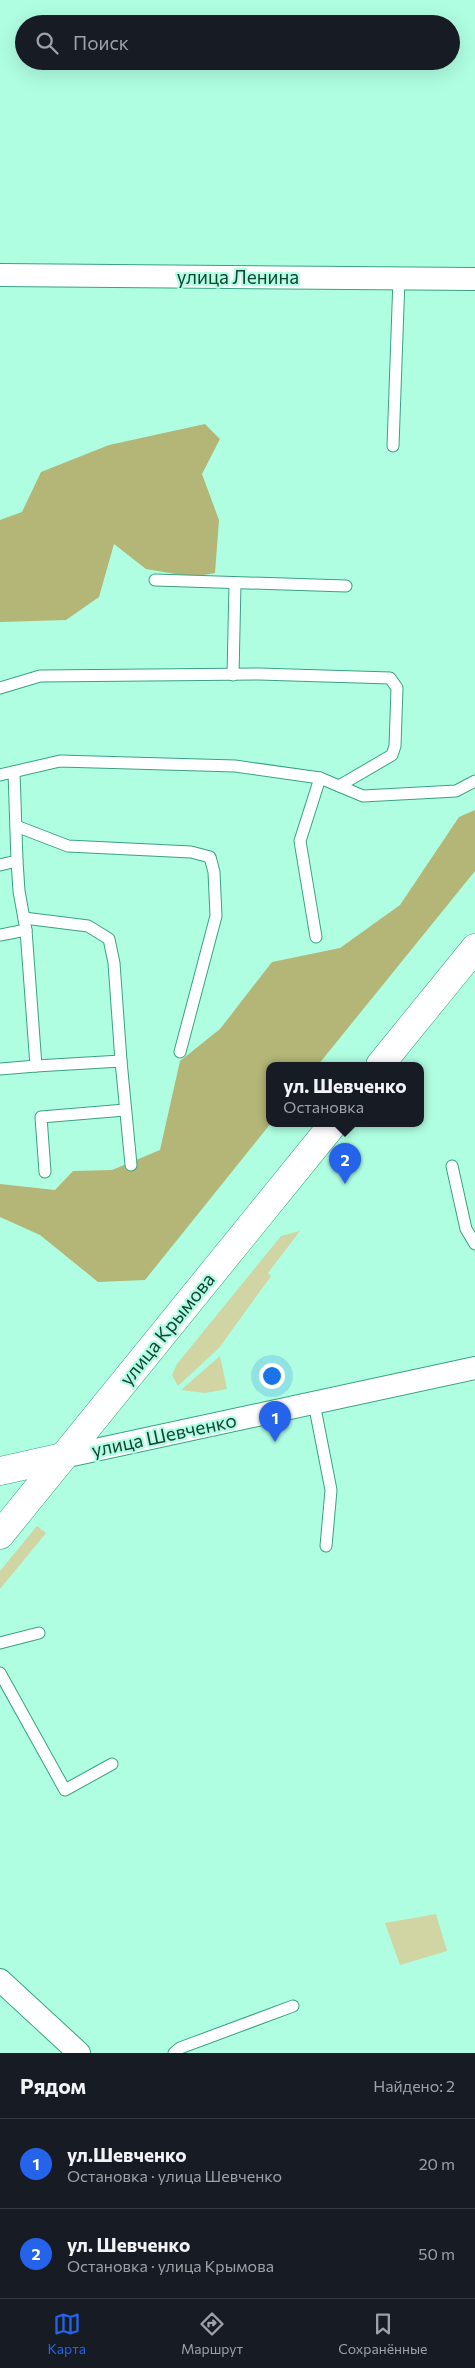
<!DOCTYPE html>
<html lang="ru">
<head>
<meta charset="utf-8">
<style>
	:root { --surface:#171b24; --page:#20242c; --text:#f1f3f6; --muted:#9ea1a6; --line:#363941; --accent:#2563eb }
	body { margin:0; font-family:Commissioner,sans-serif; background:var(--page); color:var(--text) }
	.you { position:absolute; left:271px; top:1375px; width:18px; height:18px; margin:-12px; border:4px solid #fff; border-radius:50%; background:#1a73e8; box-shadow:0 0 0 8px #1a73e833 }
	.badge { display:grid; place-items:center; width:32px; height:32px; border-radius:50%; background:var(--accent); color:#fff; font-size:16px; font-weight:700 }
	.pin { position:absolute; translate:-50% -41px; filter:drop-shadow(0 1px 2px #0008) }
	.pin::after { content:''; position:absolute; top:26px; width:18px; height:15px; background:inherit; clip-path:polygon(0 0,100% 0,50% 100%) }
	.popup { position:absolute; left:266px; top:1062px; width:158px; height:65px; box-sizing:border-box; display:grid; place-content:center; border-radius:10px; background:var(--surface); filter:drop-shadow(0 1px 4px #0005); font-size:16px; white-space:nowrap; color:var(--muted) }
	.popup b { font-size:19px; color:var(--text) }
	.popup::after { content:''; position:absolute; left:50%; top:100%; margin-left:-10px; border:10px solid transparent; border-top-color:var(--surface) }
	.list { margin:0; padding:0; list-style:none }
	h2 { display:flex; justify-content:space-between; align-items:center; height:65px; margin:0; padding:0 20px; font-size:21px }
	h2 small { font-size:16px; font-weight:400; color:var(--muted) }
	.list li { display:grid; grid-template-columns:32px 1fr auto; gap:15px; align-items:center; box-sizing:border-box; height:90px; padding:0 20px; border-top:1px solid var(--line) }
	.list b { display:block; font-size:19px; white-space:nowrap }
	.list p { margin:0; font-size:16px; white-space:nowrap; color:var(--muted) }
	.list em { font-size:16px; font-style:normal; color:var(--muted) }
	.icon { flex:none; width:28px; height:28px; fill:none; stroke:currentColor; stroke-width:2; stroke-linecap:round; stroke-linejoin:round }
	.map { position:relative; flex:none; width:475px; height:2053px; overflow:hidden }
	.search { position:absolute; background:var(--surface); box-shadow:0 5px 20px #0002; left:15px; right:15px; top:15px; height:55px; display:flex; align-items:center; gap:12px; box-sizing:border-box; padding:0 18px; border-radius:28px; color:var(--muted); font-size:19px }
	.sheet { height:245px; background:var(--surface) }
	nav { display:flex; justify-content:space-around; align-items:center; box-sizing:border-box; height:70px; border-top:1px solid var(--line); background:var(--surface); font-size:14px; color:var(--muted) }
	nav a { display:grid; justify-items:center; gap:2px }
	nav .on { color:var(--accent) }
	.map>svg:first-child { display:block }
	.green { fill:#d1d4a3 }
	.forest { fill:#b3b676 }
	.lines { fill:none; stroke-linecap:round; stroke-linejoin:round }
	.service-casing { stroke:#38a284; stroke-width:13 }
	.minor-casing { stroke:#38a284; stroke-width:24 }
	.tertiary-casing { stroke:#38a284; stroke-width:29 }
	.service { stroke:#fff; stroke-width:11 }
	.minor { stroke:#fff; stroke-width:22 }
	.tertiary { stroke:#fff; stroke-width:28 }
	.labels { text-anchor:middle; stroke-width:4.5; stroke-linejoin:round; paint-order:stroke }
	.street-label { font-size:19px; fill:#174336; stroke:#affee2 }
</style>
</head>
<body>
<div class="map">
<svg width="475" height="2053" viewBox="0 0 475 2053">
	<rect width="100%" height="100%" fill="#affee2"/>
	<g class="green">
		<path d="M300 1231 268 1273 271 1276 219 1348 178 1386 172 1375 177 1364 281 1236Z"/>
		<path d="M220 1356 227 1389 205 1393 181 1390Z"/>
		<path d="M37 1526 46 1533 0 1589V1571Z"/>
		<path d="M436 1914 447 1951 400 1965 385 1923Z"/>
	</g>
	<g class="forest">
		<path d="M205 424 220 439 202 474 219 520 215 573 193 577 146 569 114 544 99 597 66 620 0 622V520L22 512 41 472 109 445Z"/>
		<path d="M475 810V871L318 1065H270L271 1123 145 1280 98 1282 40 1235 0 1217V1184L55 1190 73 1171 112 1170 160 1150 180 1061 220 1029 272 962 340 948 400 905 459 817Z"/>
	</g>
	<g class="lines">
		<g class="service-casing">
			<g id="service">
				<path d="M393 446 399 279"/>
				<path d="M155 580 346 586"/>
				<path d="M233 675 235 583"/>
				<path d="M0 688 40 676 259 674 390 678 397 688 395 746 392 755 339 786"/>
				<path d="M14 772 17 861"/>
				<path d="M0 775 60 761 235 766 320 778 363 796 456 791 475 781"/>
				<path d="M16 826 68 846 191 852 210 857 214 872 216 916 180 1052"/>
				<path d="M0 865 17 861 19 891 26 930 36 1066 121 1061 131 1165"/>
				<path d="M24 918 88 926 109 939 114 963 121 1061"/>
				<path d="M0 935 26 930"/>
				<path d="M316 937 300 841 320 778"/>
				<path d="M0 1069 36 1066"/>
				<path d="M452 1166 466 1229 475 1244"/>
				<path d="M45 1172 41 1117 125 1110"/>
				<path d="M314 1403 331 1490 326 1546"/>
				<path d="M0 1643 39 1633"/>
				<path d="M0 1673 65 1790 112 1764"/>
				<path d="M174 2053 180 2048 293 2006"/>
			</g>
		</g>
		<g class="minor-casing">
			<g id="minor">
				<path d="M0 275 475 279"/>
				<path d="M63 1457 475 1368"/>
				<path d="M0 1980 79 2053"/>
			</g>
		</g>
		<g class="tertiary-casing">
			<g id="tertiary">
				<path d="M380 1065 475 948"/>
				<path d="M0 1471 63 1457"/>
				<path d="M0 1535 334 1123"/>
			</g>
		</g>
		<use href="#service" class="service"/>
		<use href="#minor" class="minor"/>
		<use href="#tertiary" class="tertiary"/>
	</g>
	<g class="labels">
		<g class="street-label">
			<text x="238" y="284">улица Ленина</text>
			<text transform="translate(167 1329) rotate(-51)" y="7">улица Крымова</text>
			<text transform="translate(164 1435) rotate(-12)" y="7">улица Шевченко</text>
		</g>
	</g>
</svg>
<div class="you"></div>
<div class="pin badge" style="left:275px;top:1442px">1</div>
<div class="pin badge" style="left:345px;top:1184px">2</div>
<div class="popup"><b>ул. Шевченко</b>Остановка</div>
<div class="search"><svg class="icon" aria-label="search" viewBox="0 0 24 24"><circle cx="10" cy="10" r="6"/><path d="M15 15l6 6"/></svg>Поиск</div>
</div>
<section class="sheet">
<h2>Рядом<small>Найдено: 2</small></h2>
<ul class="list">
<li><span class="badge">1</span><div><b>ул.Шевченко</b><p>Остановка · улица Шевченко</p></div><em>20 m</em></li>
<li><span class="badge">2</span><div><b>ул. Шевченко</b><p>Остановка · улица Крымова</p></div><em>50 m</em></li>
</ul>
</section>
<nav>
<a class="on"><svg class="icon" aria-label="map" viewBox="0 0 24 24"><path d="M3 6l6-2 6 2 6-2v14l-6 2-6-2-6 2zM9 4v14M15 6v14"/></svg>Карта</a>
<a><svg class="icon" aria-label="directions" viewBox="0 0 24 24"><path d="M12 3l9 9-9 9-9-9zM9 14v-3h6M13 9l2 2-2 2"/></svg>Маршрут</a>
<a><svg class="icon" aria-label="saved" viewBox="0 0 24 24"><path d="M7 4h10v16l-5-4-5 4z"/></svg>Сохранённые</a>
</nav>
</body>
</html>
